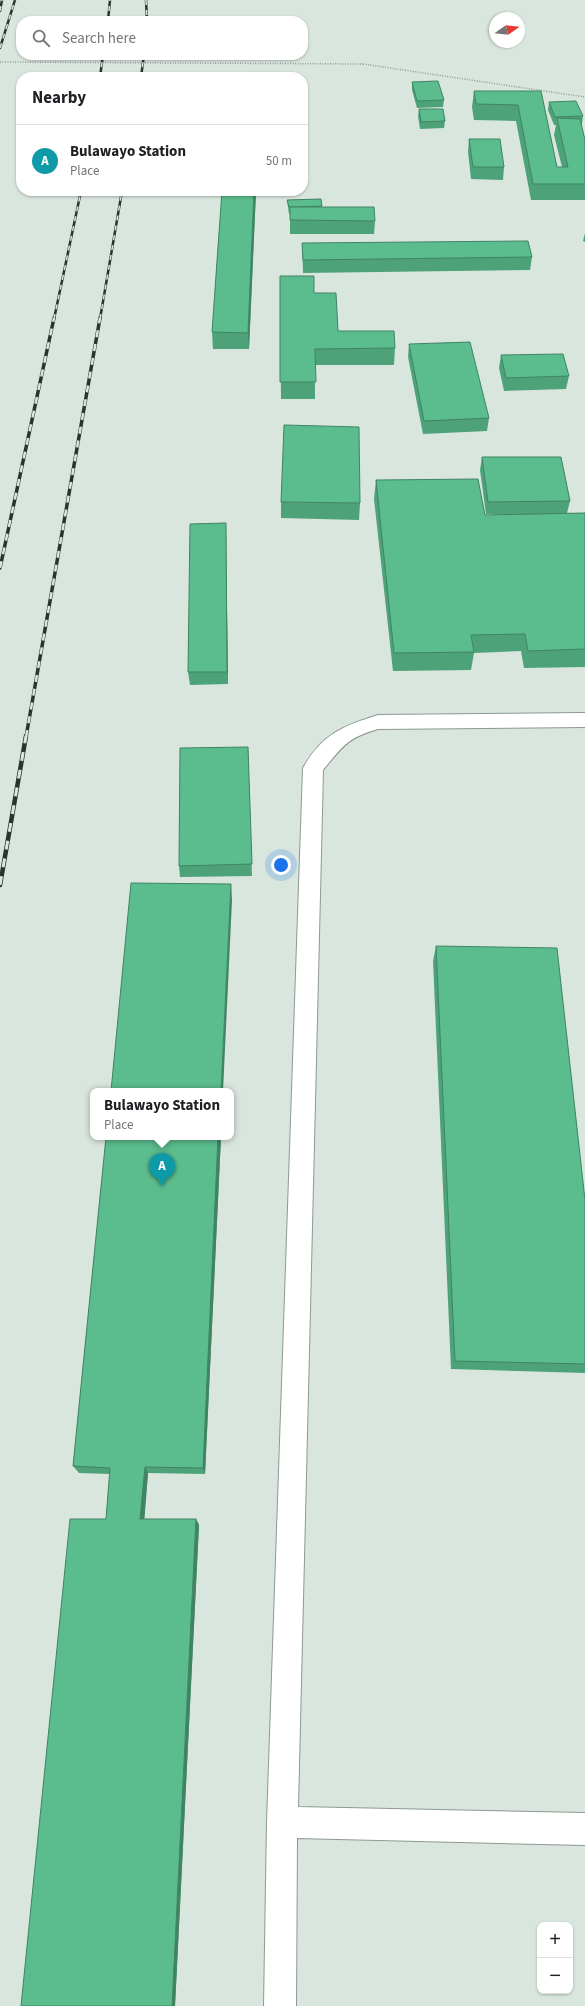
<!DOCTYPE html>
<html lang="en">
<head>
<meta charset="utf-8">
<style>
	:root { --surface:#fff; --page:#f6f6f6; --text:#202124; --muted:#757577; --line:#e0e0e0; --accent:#0b8043 }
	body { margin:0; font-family:"Source Sans 3",sans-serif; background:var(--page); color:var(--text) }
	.controls { position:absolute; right:12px; bottom:12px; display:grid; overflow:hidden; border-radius:8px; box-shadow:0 1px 3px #0004 }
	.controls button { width:36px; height:36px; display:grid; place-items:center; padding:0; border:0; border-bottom:1px solid var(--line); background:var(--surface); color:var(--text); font:20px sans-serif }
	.compass { position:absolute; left:489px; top:12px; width:36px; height:36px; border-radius:50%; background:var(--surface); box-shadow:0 1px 3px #0004; rotate:76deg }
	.you { position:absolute; left:281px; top:865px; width:14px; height:14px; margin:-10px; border:3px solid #fff; border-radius:50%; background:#1a73e8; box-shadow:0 0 0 6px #1a73e833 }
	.badge { display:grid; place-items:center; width:26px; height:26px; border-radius:50%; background:var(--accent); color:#fff; font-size:13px; font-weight:700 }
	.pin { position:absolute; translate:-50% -33px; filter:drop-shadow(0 1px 2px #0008) }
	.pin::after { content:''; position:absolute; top:21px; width:14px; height:12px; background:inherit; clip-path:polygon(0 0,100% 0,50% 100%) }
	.popup { position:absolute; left:90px; top:1088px; width:144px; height:52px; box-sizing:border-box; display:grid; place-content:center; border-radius:8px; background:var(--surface); filter:drop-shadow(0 1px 3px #0005); font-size:13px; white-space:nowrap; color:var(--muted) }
	.popup b { font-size:15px; color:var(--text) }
	.popup::after { content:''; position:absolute; left:50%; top:100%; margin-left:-8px; border:8px solid transparent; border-top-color:var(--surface) }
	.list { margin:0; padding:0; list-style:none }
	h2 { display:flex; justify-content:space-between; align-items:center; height:52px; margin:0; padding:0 16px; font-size:17px }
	h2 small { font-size:13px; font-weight:400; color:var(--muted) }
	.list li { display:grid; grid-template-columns:26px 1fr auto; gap:12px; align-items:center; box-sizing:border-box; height:72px; padding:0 16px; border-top:1px solid var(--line) }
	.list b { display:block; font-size:15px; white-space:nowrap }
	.list p { margin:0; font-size:13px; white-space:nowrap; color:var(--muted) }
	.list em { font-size:13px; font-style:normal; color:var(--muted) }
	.icon { flex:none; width:22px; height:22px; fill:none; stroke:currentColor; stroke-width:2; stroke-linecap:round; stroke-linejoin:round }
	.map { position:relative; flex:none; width:585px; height:2006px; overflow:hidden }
	.search { position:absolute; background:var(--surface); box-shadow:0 1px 3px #0004; left:16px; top:16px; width:292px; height:44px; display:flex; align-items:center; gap:10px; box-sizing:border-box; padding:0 14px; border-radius:16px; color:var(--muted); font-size:15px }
	.panel { position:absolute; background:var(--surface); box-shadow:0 1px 3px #0004; left:16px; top:72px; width:292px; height:124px; border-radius:16px }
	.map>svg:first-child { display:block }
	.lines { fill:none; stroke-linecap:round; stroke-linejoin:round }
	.service-casing { stroke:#8d9992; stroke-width:2 }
	.path { stroke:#939d97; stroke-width:1.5; stroke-dasharray:1 1.5; stroke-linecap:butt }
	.service { fill:#fff; fill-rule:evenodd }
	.rail-far2-casing { stroke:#2c322e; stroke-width:2.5 }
	.rail-far1-casing { stroke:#2c322e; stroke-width:3.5 }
	.rail-casing { stroke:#2c322e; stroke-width:4.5 }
	.rail-far2 { stroke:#d8e6de; stroke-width:1.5; stroke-dasharray:5; stroke-linecap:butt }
	.rail-far1 { stroke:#d8e6de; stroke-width:2.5; stroke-dasharray:7; stroke-linecap:butt }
	.rail { stroke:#d8e6de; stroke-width:3; stroke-dasharray:9; stroke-linecap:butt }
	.path-bridge { stroke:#939d97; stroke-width:1.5; stroke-dasharray:1 1.5; stroke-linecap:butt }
	.wall { fill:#4ea279 }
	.shaded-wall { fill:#408463 }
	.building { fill:#5bbc8d; stroke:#408463 }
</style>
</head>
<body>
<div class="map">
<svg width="585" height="2006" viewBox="0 0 585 2006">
	<rect width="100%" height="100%" fill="#d8e6de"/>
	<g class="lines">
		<g class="service-casing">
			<path id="service" d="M585 713V727L378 729C347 738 343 746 323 770L298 1807 585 1813V1845L297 1838 296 2006H264L267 1822 303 768C322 734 343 726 378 715Z"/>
		</g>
		<path class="path" d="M363 64 585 97"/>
		<use href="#service" class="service"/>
		<g class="rail-far2-casing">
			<g id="rail-far2">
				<path d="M146 0 147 21"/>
				<path d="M0 11 2 0"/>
				<path d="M108 21 110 0"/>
				<path d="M0 48 15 0"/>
				<path d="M100 77 103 55"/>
				<path d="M141 77 144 55"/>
				<path d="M54 319 81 191"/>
				<path d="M100 319 122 191"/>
			</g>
		</g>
		<g class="rail-far1-casing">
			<g id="rail-far1">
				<path d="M0 568 54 318"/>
				<path d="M26 737 100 318"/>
			</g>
		</g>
		<g class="rail-casing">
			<path id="rail" d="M0 885 26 736"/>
		</g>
		<use href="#rail-far2" class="rail-far2"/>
		<use href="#rail-far1" class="rail-far1"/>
		<use href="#rail" class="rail"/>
		<path class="path-bridge" d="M0 62 363 64"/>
	</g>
	<g class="wall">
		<path d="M412 82 444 100 443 107 417 108 412 90Z"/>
		<path d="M474 91H541L557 167H562L554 135 556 125H554L548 110 549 102 583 116 582 124H581L585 140V200H531L516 121 474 120 472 107Z"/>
		<path d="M419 109 445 121 444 128 420 129 418 116Z"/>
		<path d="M469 139 504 167 503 180 471 179 468 152Z"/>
		<path d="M222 191H256L249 349H213L212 332Z"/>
		<path d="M321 199 322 207 375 221 374 234H290V214H289L287 200Z"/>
		<path d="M585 233V242L583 241Z"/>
		<path d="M302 243 532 257 530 270 303 273Z"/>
		<path d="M280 276 314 293 338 331 395 348 394 365H315V399H281Z"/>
		<path d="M409 344 489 418 487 431 423 434 408 357Z"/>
		<path d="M501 355 569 376 566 389 504 391 499 368Z"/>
		<path d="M482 457 570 501 567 513H585V667L524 668 521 651 474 653 471 670 393 671 374 499 376 480 485 515 513 514H486L480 470Z"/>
		<path d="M281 502 360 503 359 520 281 518Z"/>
		<path d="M226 523V536L228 684 190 685 188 672Z"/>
		<path d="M248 747 252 876 180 877 179 866Z"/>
		<path d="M436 946 585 1200V1373L451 1369 433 961Z"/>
		<path d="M106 1137H221L205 1474 148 1473 144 1519H196L199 1525 175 2006H21L106 1519 110 1474 79 1473 73 1466Z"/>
	</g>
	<g class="shaded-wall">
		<path d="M254 191H256L249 349 248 333Z"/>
		<path d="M226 523V536L228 684 227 672Z"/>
		<path d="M231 884 232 900 223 1091H221Z"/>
		<path d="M218 1137H221L205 1474 203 1468Z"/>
		<path d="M145 1467 148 1473 144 1524 140 1519Z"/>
		<path d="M196 1519 199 1525 175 2006H172Z"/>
	</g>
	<g class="building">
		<path d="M438 81 444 100 417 101 412 82Z"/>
		<path d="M474 91H541L557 167H568L557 118 580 119 585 140V184H533L518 105 476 104Z"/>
		<path d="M576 101 583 116 555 117 549 102Z"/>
		<path d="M419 109H443L445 121 421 122Z"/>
		<path d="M469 139H500L504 167H473Z"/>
		<path d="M222 191H254L248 333 212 332Z"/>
		<path d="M321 199 322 206 290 207H289L287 200Z"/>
		<path d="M290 207H374L375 221 290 220Z"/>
		<path d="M528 241 532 257 303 260 302 243Z"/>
		<path d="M280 276H314V293H336L338 331H394L395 348 315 349 316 382H280Z"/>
		<path d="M470 342 489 418 424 421 409 344Z"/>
		<path d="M563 354 569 376 506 378 501 355Z"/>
		<path d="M284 425 359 427 360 503 281 502Z"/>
		<path d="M482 457H561L570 501 488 502Z"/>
		<path d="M478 479 485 515 585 513V649L528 651 525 634 471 635 474 652 394 653 376 480Z"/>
		<path d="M226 523 227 672H188L190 524Z"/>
		<path d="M248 747 252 864 179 866 180 748Z"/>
		<path d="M131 883 231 884 221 1091H111Z"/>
		<path d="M436 946 557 948 585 1200V1364L455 1361Z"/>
		<path d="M106 1137H218L203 1468 145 1467 140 1519H196L172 2006H21L70 1519H106L110 1468 73 1466Z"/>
	</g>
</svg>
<div class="controls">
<button>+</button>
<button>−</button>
</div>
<svg class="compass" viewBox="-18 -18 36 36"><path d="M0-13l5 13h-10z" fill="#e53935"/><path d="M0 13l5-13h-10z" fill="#757577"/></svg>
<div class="you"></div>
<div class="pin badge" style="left:162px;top:1186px;background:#0f9aa8">A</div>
<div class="popup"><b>Bulawayo Station</b>Place</div>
<div class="search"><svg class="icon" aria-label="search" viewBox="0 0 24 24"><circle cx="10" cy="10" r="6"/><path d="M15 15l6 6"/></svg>Search here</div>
<section class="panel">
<h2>Nearby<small></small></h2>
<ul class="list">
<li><span class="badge" style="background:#0f9aa8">A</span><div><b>Bulawayo Station</b><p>Place</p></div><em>50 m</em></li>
</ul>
</section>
</div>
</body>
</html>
